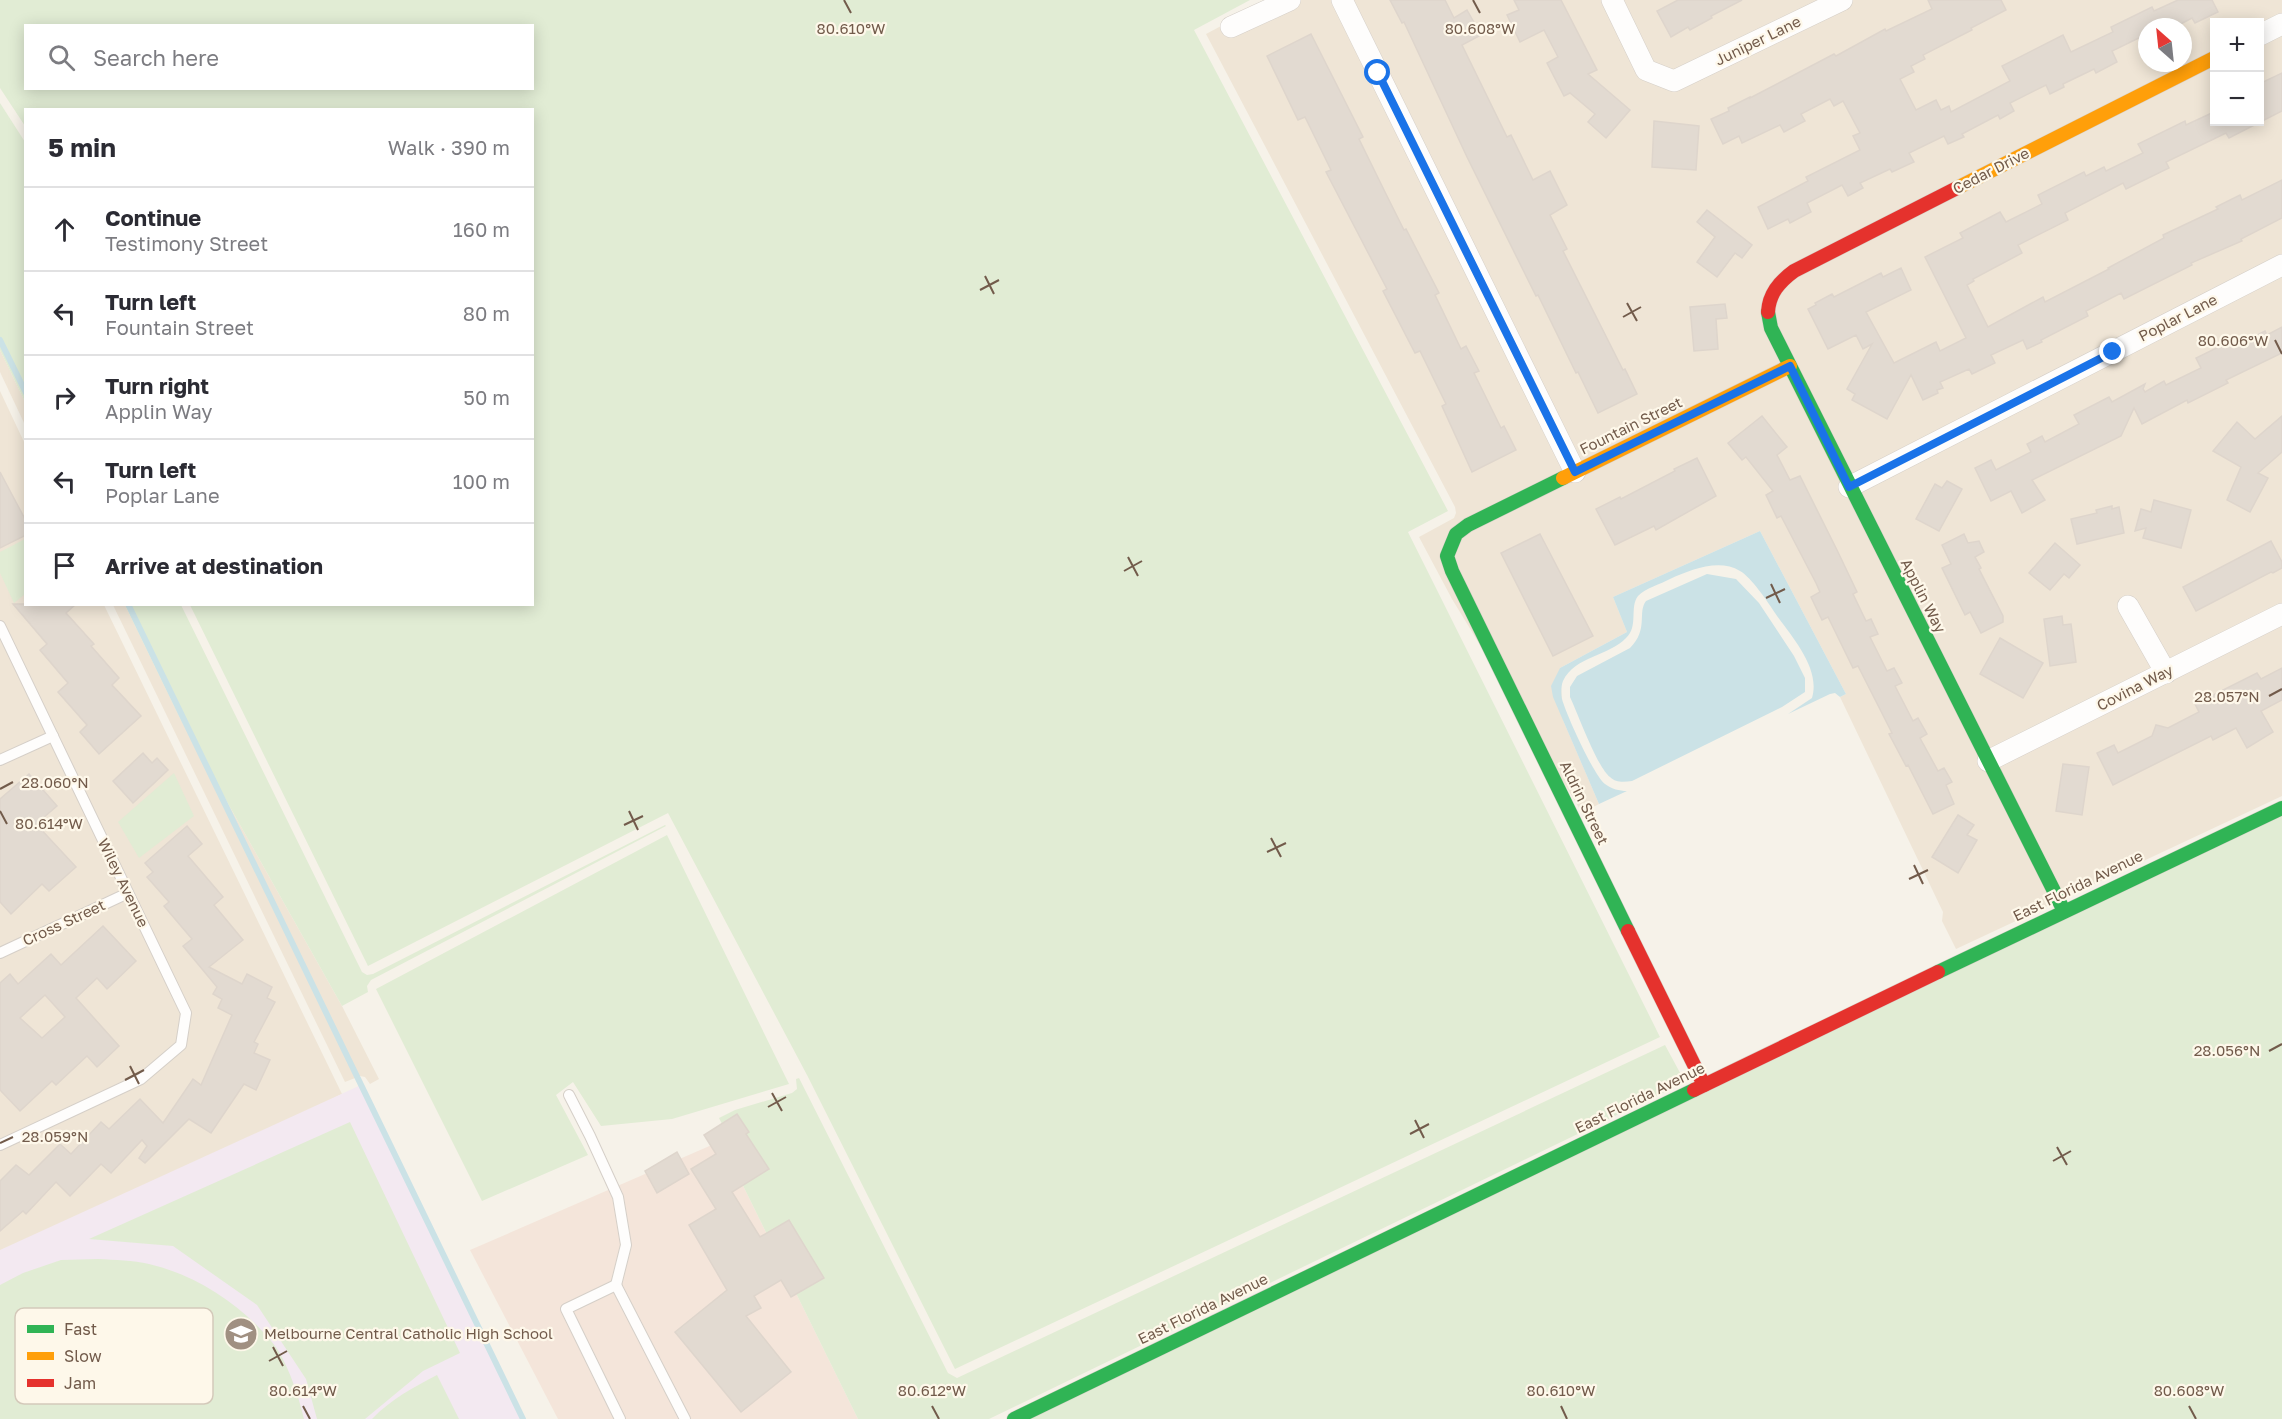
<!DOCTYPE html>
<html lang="en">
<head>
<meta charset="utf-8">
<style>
	:root { --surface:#fff; --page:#f7f7f7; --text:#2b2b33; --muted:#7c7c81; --line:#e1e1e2 }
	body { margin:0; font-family:"Golos Text",sans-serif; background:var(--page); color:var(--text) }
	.controls { position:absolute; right:18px; top:18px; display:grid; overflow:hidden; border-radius:0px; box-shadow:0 3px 15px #0003 }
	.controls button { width:54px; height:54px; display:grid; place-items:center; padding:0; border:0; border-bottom:2px solid var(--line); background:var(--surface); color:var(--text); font:30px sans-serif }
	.compass { position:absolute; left:2138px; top:18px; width:54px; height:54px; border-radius:50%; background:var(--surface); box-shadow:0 3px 15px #0003; rotate:333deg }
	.stop { position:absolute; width:18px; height:18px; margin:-14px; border:4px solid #1a73e8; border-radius:50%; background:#fff }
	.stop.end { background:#1a73e8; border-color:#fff; box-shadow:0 2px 6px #0008 }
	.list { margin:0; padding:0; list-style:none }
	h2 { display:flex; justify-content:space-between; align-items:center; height:78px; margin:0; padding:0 24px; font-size:26px }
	h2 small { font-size:20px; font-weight:400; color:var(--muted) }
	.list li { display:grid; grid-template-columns:39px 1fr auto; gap:18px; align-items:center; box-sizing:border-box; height:84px; padding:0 24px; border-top:2px solid var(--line) }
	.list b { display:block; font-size:22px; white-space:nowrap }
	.list p { margin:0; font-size:20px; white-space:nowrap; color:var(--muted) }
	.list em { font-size:20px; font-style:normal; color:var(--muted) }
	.icon { flex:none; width:33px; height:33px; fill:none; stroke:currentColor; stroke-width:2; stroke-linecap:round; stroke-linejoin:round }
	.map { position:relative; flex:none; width:2282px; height:1419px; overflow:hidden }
	.search { position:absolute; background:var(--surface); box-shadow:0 3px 15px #0003; left:24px; top:24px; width:510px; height:66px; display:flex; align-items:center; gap:15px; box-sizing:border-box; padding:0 21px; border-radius:0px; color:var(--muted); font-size:22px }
	.panel { position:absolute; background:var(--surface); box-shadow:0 3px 15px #0003; left:24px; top:108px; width:510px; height:498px; border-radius:0px }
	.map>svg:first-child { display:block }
	.residential { fill:#efe5d6; fill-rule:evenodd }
	.commercial { fill:#f4e5da }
	.education { fill:#f3e9f1 }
	.green { fill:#e1ecd4; fill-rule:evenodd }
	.water { fill:#cbe2e6 }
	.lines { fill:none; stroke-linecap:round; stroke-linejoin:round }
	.stream { stroke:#cbe2e6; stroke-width:6 }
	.building { fill:#e2dad1; stroke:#ded5cc; stroke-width:1.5; fill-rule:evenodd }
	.lane-casing { stroke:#d5cfc8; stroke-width:12 }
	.street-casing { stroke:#d5cfc8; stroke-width:22 }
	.fast-casing { stroke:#d6cfc7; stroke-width:15 }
	.slow-casing { stroke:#d6cfc7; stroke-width:15 }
	.jam-casing { stroke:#d6cfc7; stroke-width:15 }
	.lane { stroke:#fefdfc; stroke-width:10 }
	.street { stroke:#fefdfc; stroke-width:21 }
	.fast { stroke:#30b455; stroke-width:14 }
	.slow { stroke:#ff9f0a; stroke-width:14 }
	.jam { stroke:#e5322d; stroke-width:14 }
	.route { stroke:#1a73e8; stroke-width:8 }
	.ticks { fill:none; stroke:#725b4b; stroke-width:2 }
	.labels { text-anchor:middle; stroke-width:4.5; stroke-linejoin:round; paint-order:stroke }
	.street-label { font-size:15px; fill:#725b4b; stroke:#fef8ea }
	.poi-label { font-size:15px; fill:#725b4b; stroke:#fef8ea; text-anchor:start }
	.key { fill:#fef8ea; stroke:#d4c9ba; stroke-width:1.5 }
	.key-label { font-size:16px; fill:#725b4b }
	.ticks-label { font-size:15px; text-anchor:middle; fill:#725b4b; stroke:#fef8ea; stroke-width:4.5; stroke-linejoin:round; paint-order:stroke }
</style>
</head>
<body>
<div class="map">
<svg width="2282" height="1419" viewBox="0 0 2282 1419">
	<rect width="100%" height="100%" fill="#f6f2e9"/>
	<g class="residential">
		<path d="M1270 0H2282V796L1956 949 1942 921 1943 912 1840 697 1846 694 1760 531 1613 597 1627 632 1560 668 1563 720 1599 804 1586 811 1584 816 1452 599 1419 537 1454 518 1456 513 1455 507 1206 34ZM2214 22H2260V122H2214ZM2147 27H2183V63H2147Z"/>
		<path d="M0 350 25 402V425L0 372Z"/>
		<path d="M0 391 25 444 26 604 104 605 342 1094 0 1259Z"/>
		<path d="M113 605H125L181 720 342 1006 379 1079 370 1084 365 1077 360 1076 345 1082Z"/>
	</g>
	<path class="commercial" d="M721 1141 858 1419H558L470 1250Z"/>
	<path class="education" d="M361 1085 523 1419H0V1250Z"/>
	<g class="green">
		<path d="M0 0H1250L1194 30 1448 511 1408 532 1660 1037 955 1369 807 1075 668 813 368 966 190 605 532 604V110H26L25 126 0 88ZM26 26H532V88H26Z"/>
		<path d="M0 103 25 142V402L0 350Z"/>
		<path d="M25 539V594L14 603 0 573V552Z"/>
		<path d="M125 605H181L362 972 367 975 373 974 665 825 666 826 371 980 367 986 368 992 342 1006 181 720Z"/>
		<path d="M174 773 194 816 139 858 118 822Z"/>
		<path d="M2282 808V1419H1014Z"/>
		<path d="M667 835 789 1084 672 1119 601 1126 573 1082 556 1095 588 1155 482 1201 376 989Z"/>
		<path d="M1665 1045 1685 1082 989 1419H858L721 1141 729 1138 719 1118 735 1110 792 1093 797 1089 796 1079 799 1078 948 1373 957 1378Z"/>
		<path d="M350 1122 460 1353 423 1371 365 1419H317L306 1379 257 1305 173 1246 89 1239Z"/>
		<path d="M98 1259C115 1260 133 1260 149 1264 197 1275 245 1307 275 1346 288 1364 299 1397 304 1419H0V1285L23 1273 61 1260Z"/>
		<path d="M437 1375 459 1419H372C391 1399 414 1387 437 1375Z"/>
	</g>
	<g class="water">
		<path d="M1760 531 1846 694 1840 697 1835 693 1830 694 1788 714 1812 698C1821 668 1791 636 1775 613 1768 602 1751 577 1740 571 1719 558 1690 570 1670 579 1661 584 1645 588 1638 596 1629 608 1639 626 1626 638 1609 656 1575 656 1563 681 1561 686 1561 694 1562 699 1566 714 1594 776 1605 784 1612 789 1619 791 1627 791L1599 804 1553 697 1551 686 1560 668 1627 632 1613 597Z"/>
		<path d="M1707 574 1736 579 1759 603 1794 656 1805 678V692L1782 707 1632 781C1624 782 1616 783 1610 777 1597 767 1578 714 1570 697V687L1577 676 1630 648C1649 629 1637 613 1646 601Z"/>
	</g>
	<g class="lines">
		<g class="stream">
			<path d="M0 340 26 393"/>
			<path d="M128 604 523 1419"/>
		</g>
	</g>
	<g class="building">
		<path d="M1390 0H1445L1454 18 1467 10 1481 35 1462 45 1507 137 1511 135 1533 180 1550 171 1567 205 1550 215 1567 249 1563 251 1623 370 1625 369 1637 394 1598 413 1578 372 1576 373 1538 295 1536 296 1467 157 1404 22 1402 23Z"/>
		<path d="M1514 0H1561L1597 70 1588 74 1630 110 1606 138 1588 122 1595 114 1570 93 1564 96 1547 63 1558 57 1544 30 1520 42 1507 15 1519 10Z"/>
		<path d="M1678 0H1742L1711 16 1712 18 1690 30 1688 27 1671 37 1657 11Z"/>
		<path d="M1928 0H2001L2006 10 1971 28 1972 30 1923 55 1925 59 1911 66 1914 72 1900 79 1916 110 1936 100 1941 110 1949 106 1951 112 2010 81 2002 66 2063 35 2071 52 2113 32 2111 27 2152 7 2154 11 2178 0H2212L2218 12 2195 23 2192 18 2175 27H2147V34L2112 51 2117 62 2096 73 2094 69 2063 84 2064 87 2050 94 2046 85 2010 103 2014 111 2000 119 1998 115 1962 134 1964 137 1948 144 1944 136 1909 153 1914 162 1892 172 1890 169 1860 183 1863 188 1848 196 1842 185 1807 203 1811 212 1790 223 1788 219 1768 229 1758 207 1808 181 1806 177 1860 150 1853 136 1860 133 1843 101 1834 106 1830 99 1801 114 1805 121 1784 132 1780 125 1742 143 1739 136 1723 144 1711 119 1729 111 1728 108 1750 97V98L1834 54 1836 56 1885 29 1886 31 1932 9Z"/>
		<path d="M1311 34 1363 137 1359 139 1385 192 1404 230 1406 229 1439 293 1435 295 1461 349 1466 346 1479 371 1474 373 1501 428 1504 426 1516 450 1472 472 1442 406 1446 404 1420 351 1415 353 1383 291 1387 289 1326 172 1331 170 1305 117 1298 120 1267 56Z"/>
		<path d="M2282 73V111L2229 138 2226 133 2166 162 2169 168 2126 189 2123 183 2065 213 2068 220 2018 245 2022 253 1973 279 1974 281 1967 285 1988 327 2043 297 2045 302 2109 269 2108 268 2164 238 2163 235 2218 209 2216 207 2240 195 2242 200 2282 180V218L2241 239 2242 241 2191 263 2192 265 2124 299 2121 293 2086 311 2088 316 2041 340 2042 342 2027 349 2023 340 1991 355 1995 363 1972 374 1969 369 1940 382 1943 388 1937 390 1938 393 1923 400 1911 375 1887 419 1852 400 1855 394 1847 389 1872 344 1863 349 1856 335 1828 349 1808 309 1816 305 1815 303 1832 294 1834 297 1881 273 1883 277 1901 268 1911 290 1866 312 1894 363 1936 342 1940 351 1966 338 1925 257 1963 238 1960 233 2000 212 2006 222 2042 204 2038 195 2084 172 2086 176 2104 167 2106 171 2143 153 2138 144 2185 121 2186 125 2214 112V122H2259V84Z"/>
		<path d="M1654 121 1699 126 1696 170 1652 167Z"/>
		<path d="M1707 210 1752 245 1742 258 1735 253 1717 277 1697 262 1715 237 1697 222Z"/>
		<path d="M1725 304 1727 318 1716 319 1718 349 1694 351 1690 307Z"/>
		<path d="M2282 327V353L2226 380 2228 383 2188 403 2187 400 2142 424 2134 408 2121 436 2032 480 2045 500 2022 513 2011 491 1991 501 1975 468 1991 460 1996 470 2031 452 2027 444 2042 436 2045 442 2079 424 2074 415 2109 397 2112 402 2145 384 2143 389 2145 392 2164 381 2166 385 2201 368 2196 358 2243 335 2246 341 2265 331 2267 335Z"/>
		<path d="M1762 416 1787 447 1777 455 1790 480 1800 476 1837 550 1857 592 1853 594 1866 621 1871 619 1878 634 1870 637 1887 671 1894 668 1902 683 1895 686 1913 721 1918 718 1927 734 1920 738 1938 771 1944 768 1952 782 1946 785 1954 804 1933 814 1908 765 1906 766 1889 734 1892 733 1858 666 1853 668 1828 617 1822 620 1811 597 1820 592 1816 583 1781 516 1777 518 1766 495 1773 491 1746 457 1742 460 1728 443Z"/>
		<path d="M2282 416V452L2258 473 2268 478 2250 512 2227 500 2241 467 2213 451 2237 422 2255 439Z"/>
		<path d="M1697 458 1716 496 1656 530 1654 526 1615 545 1596 509 1620 497 1621 499 1675 471 1674 469Z"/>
		<path d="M0 472 26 521V535L0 548Z"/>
		<path d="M1947 481 1962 489 1939 531 1916 519 1935 484 1942 488Z"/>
		<path d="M2154 500 2191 510 2181 548 2143 538 2146 528 2135 531 2141 509 2151 512Z"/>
		<path d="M2112 506V509L2119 507 2124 533 2077 544 2071 519 2097 513 2096 510Z"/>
		<path d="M1540 534 1593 636 1553 656 1501 553Z"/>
		<path d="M1964 534 1968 543 1979 541 1984 552 1975 557 1981 568 1979 569 2003 616V622L1981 633 1970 612 1965 615 1942 568 1951 564 1942 545Z"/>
		<path d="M2271 541 2282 562V568L2273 573 2271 572 2196 611 2183 587Z"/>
		<path d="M2055 543 2080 565 2069 578 2064 574 2050 590 2029 573Z"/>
		<path d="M13 604H76L66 613 94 644 91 646 119 678 112 685 141 716 99 754 80 732 87 725 58 692 68 683 40 650 47 644Z"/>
		<path d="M2062 616 2063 625 2071 624 2076 662 2050 666 2044 619Z"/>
		<path d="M2000 638 2043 663 2023 698 1980 674Z"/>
		<path d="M2282 668V700L2261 711 2273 732 2247 748 2236 728 2213 740 2211 736 2113 785 2097 753 2114 745 2118 753 2152 736 2156 725 2168 728 2199 712 2195 704 2257 673 2261 679Z"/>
		<path d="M143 753 152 763 157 758 168 770 133 803 113 781Z"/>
		<path d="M2063 764 2089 767 2082 815 2056 811Z"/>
		<path d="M29 774 57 806 36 824 76 867 49 891 42 884 11 914 0 902V799Z"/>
		<path d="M1958 815 1974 825 1967 835 1977 840 1958 873 1932 857Z"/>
		<path d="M187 826 202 844 188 856 223 897 214 905 243 940 209 967 242 984 247 974 272 987 267 998 275 1002 254 1042 258 1044 254 1053 270 1060 256 1090 244 1084 211 1133 189 1119 145 1163 139 1158 147 1146 142 1140 111 1173 101 1164 70 1196 56 1182 26 1214 23 1211 0 1231V1181L16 1165 29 1175 60 1144 71 1154 101 1122 109 1129 140 1099 163 1123 193 1079 201 1085 232 1015 218 1008 222 999 213 994 217 987 183 946 192 939 164 906 169 902 147 877 153 872 145 863Z"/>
		<path d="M103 926 136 961 107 989 97 978 76 998 119 1046 97 1067 87 1056 56 1085 52 1081 20 1111 0 1090V983L10 974 18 984 51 954 61 965ZM45 995 65 1017 42 1038 20 1018Z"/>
		<path d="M737 1114 749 1132 746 1134 769 1169 732 1192 760 1237 789 1220 824 1278 791 1297 781 1280 754 1296 761 1308 746 1316 791 1372 741 1412 675 1332 727 1290 689 1225 716 1209 691 1169 716 1154 704 1135Z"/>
		<path d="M677 1152 689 1174 657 1193 645 1171Z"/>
	</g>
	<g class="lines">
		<g class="lane-casing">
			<g id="lane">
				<path d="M0 626 186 1013 181 1045 141 1079 0 1145"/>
				<path d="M0 760 53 736"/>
				<path d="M0 953 128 893"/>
				<path d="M569 1095 590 1136 618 1197 626 1245 616 1285"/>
				<path d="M620 1419 566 1309 616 1285 685 1419"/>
			</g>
		</g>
		<g class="street-casing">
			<g id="street">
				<path d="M1342 0 1575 472"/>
				<path d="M1612 0 1646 70 1674 81 1842 0"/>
				<path d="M1231 27 1290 0"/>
				<path d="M2260 35 2282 24"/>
				<path d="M1849 487 2282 265"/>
				<path d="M2128 606 2166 673"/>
				<path d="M1988 761 2282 614"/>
			</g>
		</g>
		<g class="fast-casing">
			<g id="fast">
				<path d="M1768 312 1771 328 2064 911"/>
				<path d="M1563 478 1468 525 1456 534 1447 556 1452 571 1628 931"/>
				<path d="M1938 972 2282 808"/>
				<path d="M1014 1419 1694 1090"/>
			</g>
		</g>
		<g class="slow-casing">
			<g id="slow">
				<path d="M1957 188 2214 58"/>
				<path d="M1563 478 1790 366"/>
			</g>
		</g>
		<g class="jam-casing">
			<g id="jam">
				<path d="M1768 312C1769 294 1779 282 1794 271L1957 188"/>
				<path d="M1628 931 1704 1085"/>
				<path d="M1694 1090 1938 972"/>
			</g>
		</g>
		<use href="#lane" class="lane"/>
		<use href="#street" class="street"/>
		<use href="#fast" class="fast"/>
		<use href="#slow" class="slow"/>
		<use href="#jam" class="jam"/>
	</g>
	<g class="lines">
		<path class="route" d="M1378 73 1575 472 1790 366 1849 487 2113 352"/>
	</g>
	<path class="ticks" d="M844 0 851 13M1473 0 1480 13M985 276 994 294M980 290 999 280M1627 303 1637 321M1623 317 1641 307M2275 340 2282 354M1128 557 1138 576M1124 571 1142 561M1771 584 1780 603M1766 598 1785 589M2269 696 2282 689M0 789 13 782M0 811 7 824M629 811 638 830M624 825 643 816M1271 838 1281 857M1267 852 1286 843M1914 865 1923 884M1909 879 1928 870M2269 1051 2282 1044M130 1066 139 1084M125 1080 144 1070M772 1093 782 1111M768 1107 786 1097M1415 1120 1424 1138M1410 1134 1429 1124M0 1143 13 1137M2057 1147 2067 1165M2053 1161 2071 1151M273 1347 283 1366M269 1361 287 1351M303 1406 310 1419M932 1406 939 1419M1561 1406 1567 1419M2189 1406 2196 1419"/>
	<defs>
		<g id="school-disc" transform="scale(1.725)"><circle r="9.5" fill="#a09082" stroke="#fef8ea"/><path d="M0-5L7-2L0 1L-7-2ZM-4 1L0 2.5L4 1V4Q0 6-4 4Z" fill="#fff"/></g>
	</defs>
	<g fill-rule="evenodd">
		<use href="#school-disc" x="241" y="1334"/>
	</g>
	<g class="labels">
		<g class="street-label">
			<text transform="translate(1758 41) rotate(-26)" y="5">Juniper Lane</text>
			<text transform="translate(1991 171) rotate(-27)" y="5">Cedar Drive</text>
			<text transform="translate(2178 318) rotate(-27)" y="5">Poplar Lane</text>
			<text transform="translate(1631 426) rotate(-26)" y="5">Fountain Street</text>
			<text transform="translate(1923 596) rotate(63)" y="5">Applin Way</text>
			<text transform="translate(2135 688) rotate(-27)" y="5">Covina Way</text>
			<text transform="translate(1584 803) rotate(64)" y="5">Aldrin Street</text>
			<text transform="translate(123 883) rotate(64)" y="5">Wiley Avenue</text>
			<text transform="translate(2078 886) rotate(-26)" y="5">East Florida Avenue</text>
			<text transform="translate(64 923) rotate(-25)" y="5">Cross Street</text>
			<text transform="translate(1640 1098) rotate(-26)" y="5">East Florida Avenue</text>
			<text transform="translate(1203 1309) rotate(-26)" y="5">East Florida Avenue</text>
		</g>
		<g class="poi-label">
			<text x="264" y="1339">Melbourne Central Catholic High School</text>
		</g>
	</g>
	<rect x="15" y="1308" width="198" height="96" rx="9" class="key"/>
	<rect x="27" y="1325" width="27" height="8" fill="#30b455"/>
	<rect x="27" y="1352" width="27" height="8" fill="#ff9f0a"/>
	<rect x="27" y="1379" width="27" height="8" fill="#e5322d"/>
	<g class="key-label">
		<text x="64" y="1335">Fast</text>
		<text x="64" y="1362">Slow</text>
		<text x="64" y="1389">Jam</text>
	</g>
	<g class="ticks-label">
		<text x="851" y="34">80.610°W</text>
		<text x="1480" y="34">80.608°W</text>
		<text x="2233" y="346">80.606°W</text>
		<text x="2227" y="702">28.057°N</text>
		<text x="55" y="788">28.060°N</text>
		<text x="49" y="829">80.614°W</text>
		<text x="2227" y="1056">28.056°N</text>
		<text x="55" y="1142">28.059°N</text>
		<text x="303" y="1396">80.614°W</text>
		<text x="932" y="1396">80.612°W</text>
		<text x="1561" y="1396">80.610°W</text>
		<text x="2189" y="1396">80.608°W</text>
	</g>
</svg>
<div class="controls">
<button>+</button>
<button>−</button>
</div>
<svg class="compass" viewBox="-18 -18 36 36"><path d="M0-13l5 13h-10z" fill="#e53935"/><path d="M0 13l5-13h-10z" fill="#7c7c81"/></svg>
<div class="stop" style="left:1378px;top:73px"></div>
<div class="stop end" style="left:2113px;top:352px"></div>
<div class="search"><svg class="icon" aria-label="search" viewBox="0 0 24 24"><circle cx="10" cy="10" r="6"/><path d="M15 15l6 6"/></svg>Search here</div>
<section class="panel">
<h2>5 min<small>Walk · 390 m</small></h2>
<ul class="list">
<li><svg class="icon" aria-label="ahead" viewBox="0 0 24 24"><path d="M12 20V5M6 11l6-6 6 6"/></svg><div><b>Continue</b><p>Testimony Street</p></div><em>160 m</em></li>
<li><svg class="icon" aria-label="left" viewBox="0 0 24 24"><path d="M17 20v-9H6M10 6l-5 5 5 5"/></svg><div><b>Turn left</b><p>Fountain Street</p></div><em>80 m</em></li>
<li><svg class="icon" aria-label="right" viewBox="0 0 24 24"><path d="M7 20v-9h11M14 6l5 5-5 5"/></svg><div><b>Turn right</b><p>Applin Way</p></div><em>50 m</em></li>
<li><svg class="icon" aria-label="left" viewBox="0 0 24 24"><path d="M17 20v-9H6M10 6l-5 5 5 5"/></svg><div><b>Turn left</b><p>Poplar Lane</p></div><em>100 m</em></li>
<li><svg class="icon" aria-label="arrive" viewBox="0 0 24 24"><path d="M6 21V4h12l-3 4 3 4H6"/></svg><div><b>Arrive at destination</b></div></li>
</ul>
</section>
</div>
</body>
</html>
